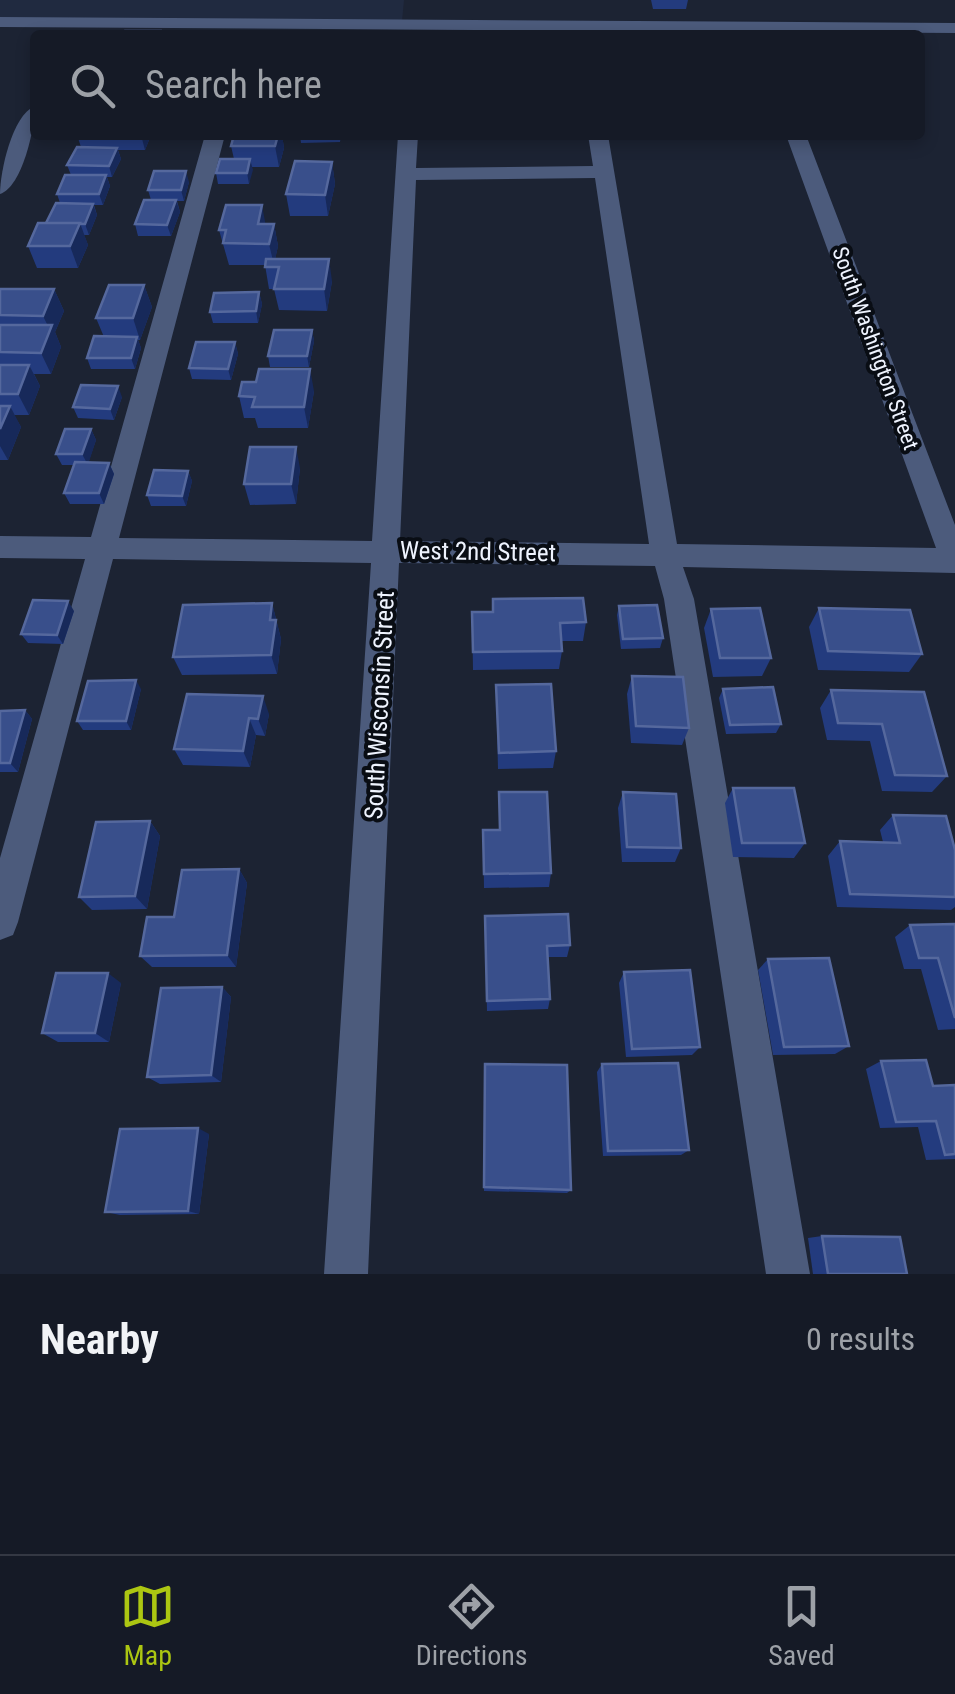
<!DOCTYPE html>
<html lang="en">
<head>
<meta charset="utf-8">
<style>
	:root { --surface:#151a26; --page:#222732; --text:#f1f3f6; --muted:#9da1a7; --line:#343843; --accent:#acc612 }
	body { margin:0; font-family:"Roboto Condensed",sans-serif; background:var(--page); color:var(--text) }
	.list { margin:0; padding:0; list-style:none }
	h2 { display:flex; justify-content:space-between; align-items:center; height:130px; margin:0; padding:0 40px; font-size:42px }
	h2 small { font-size:32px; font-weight:400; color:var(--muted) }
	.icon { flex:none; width:55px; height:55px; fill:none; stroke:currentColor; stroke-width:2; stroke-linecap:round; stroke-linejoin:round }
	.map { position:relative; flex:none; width:955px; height:1274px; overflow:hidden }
	.search { position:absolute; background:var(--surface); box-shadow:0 5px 15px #0003; left:30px; right:30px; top:30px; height:110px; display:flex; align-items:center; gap:25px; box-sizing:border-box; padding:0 35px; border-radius:10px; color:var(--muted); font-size:38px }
	.sheet { height:280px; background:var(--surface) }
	nav { display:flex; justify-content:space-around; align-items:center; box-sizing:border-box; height:140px; border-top:2px solid var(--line); background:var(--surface); font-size:28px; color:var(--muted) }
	nav a { display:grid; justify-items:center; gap:5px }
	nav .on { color:var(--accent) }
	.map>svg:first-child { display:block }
	.built { fill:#202a40 }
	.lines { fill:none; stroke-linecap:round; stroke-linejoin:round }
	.minor { fill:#4c5b7c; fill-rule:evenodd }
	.wall { fill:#233b7e }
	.shaded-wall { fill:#17295a }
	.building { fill:#394f8b; stroke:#55689d; stroke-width:2.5 }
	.labels { text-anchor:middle; stroke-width:8; stroke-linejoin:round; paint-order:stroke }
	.far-street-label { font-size:22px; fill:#eef3fe; stroke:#090d14 }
	.street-label { font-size:25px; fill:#eef3fe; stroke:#090d14 }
</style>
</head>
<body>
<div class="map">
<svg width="955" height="1274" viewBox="0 0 955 1274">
	<rect width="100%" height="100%" fill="#1c2333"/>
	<path class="built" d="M0 0H404L402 21 0 18Z"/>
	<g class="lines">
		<g class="minor">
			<path d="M0 17 955 23V33L0 27Z"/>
			<path d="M35 106C35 128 22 187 0 194 0 172 12 115 35 106Z"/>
			<path d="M205 135H225L119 538 372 541 398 135H418L416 168 593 166 588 135H608L677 544 936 548 786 135H806L955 525V573L683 567 694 599 810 1274H766L664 599 655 566 399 563 368 1274H324L371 563 113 559 18 922 13 935 0 940V858L85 559 0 558V536L91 537ZM595 178 649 544 400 541 416 180Z"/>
		</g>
	</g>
	<g class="wall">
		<path d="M651 0H688L686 9H653Z"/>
		<path d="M77 135H151L145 150H118L121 159 112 177H107L110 186 103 205H94L97 215 89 235H84L88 245 78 268H37L28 246 60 203 57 194 71 175 67 165 81 147Z"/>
		<path d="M234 135H282L284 148 279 167H252L249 184H218L216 173 234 159 231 146Z"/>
		<path d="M300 135H341L340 142 301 143Z"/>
		<path d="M332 162 335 184 328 216H290L286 194Z"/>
		<path d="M189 182 184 201H177L180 212 171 236H138L135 224 151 200 148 190Z"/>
		<path d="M266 224H274L278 246 275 259 332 281 327 311 279 310 274 289H269L265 265H229L219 230Z"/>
		<path d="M144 285 152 307 140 340H138L141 348 135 369H91L87 358 104 337 96 318Z"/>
		<path d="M0 289H54L64 311 55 332 61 347 51 374H34L40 386 29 415H14L21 427 8 460H0Z"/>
		<path d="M259 292 262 304 258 323H213L210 312Z"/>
		<path d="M312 330 314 341 309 367H270L268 356Z"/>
		<path d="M235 342 238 354 231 380 192 379 189 368Z"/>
		<path d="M314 391 308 428H258L255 418H244L239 396Z"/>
		<path d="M122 397 114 420 78 418 73 407Z"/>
		<path d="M91 429 96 440 88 463H109L114 474 104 504H70L64 493 74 465H62L56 454Z"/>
		<path d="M300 468 296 504 250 505 244 484Z"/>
		<path d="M188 471 192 481 186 506H151L147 495Z"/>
		<path d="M272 603 281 639 277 674 182 675 173 657Z"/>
		<path d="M619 606 663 638 660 648 621 649 617 615Z"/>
		<path d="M819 608 922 654 909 672 818 670 809 627Z"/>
		<path d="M711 609 771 658 762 676 713 677 704 628Z"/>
		<path d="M74 611 63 644 28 643 21 634Z"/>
		<path d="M472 612 586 622 583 641H561L562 651 559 669 473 670Z"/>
		<path d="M632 676 689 728 682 745 631 743 627 694Z"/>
		<path d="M496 685 556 751 553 768 498 769Z"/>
		<path d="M141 689 131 730H83L77 721Z"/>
		<path d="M723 689 781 724 776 733 726 734 719 698Z"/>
		<path d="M831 690 924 692 947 776 932 792 882 791 870 741 827 740 820 708Z"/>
		<path d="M187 694 269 714 265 736 256 735 250 767 183 765 174 749Z"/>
		<path d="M25 710 32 719 18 772H0V711Z"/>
		<path d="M733 788 805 843 794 858 733 857 725 803Z"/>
		<path d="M499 792 551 873 549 887 484 888 483 830H499Z"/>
		<path d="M623 792 681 848 675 862H622L618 808Z"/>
		<path d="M893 815 955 850V907L951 910 837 907 828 856 840 841 883 842 880 830Z"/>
		<path d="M150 821 160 836 147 909 92 910 79 897Z"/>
		<path d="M239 869 247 883 236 967H152L140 956 174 917Z"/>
		<path d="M955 924V1029L938 1030 921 969H904L895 937 910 925Z"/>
		<path d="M485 928 570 945 567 957H548L550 999 548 1009 487 1011Z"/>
		<path d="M768 959 849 1046 835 1054 773 1055 758 970Z"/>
		<path d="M624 972 700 1047 692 1055 626 1057 619 983Z"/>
		<path d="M121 983 109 1042H58L42 1033Z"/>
		<path d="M222 987 231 997 221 1082 160 1084 147 1077Z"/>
		<path d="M881 1061 933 1086 955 1085V1159L926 1160 918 1127 880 1128 866 1069Z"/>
		<path d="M485 1064 571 1190 567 1193 484 1191Z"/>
		<path d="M602 1064 689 1150 681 1155 603 1156 597 1072Z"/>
		<path d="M209 1134 199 1214 120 1215 105 1212Z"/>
		<path d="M822 1236 907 1274H813L808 1238Z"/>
	</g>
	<g class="shaded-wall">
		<path d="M141 135H151L145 150Z"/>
		<path d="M278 135H282L284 148 279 167 275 146Z"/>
		<path d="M117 148 121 159 112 177 109 166Z"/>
		<path d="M250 159 253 170 249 184 247 173Z"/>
		<path d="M332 162 335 184 328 216 325 195Z"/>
		<path d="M186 171 189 182 184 201 181 190Z"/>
		<path d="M106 175 110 186 103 205 99 194Z"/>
		<path d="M176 200 180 212 171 236 167 225Z"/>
		<path d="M93 204 97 215 89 235 85 224Z"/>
		<path d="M262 205 266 227 262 246 258 224Z"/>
		<path d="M80 223 88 245 78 268 70 246Z"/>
		<path d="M274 224 278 246 274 265 269 244Z"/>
		<path d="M329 259 332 281 327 311 324 289Z"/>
		<path d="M144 285 152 307 140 340 133 318Z"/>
		<path d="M54 289 64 311 55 332 61 347 51 374 41 353 50 330 43 316Z"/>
		<path d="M259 292 262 304 258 323 256 311Z"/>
		<path d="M312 330 314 341 309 367 307 356Z"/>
		<path d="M137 337 141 348 135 369 131 358Z"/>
		<path d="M235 342 238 354 231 380 228 369Z"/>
		<path d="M29 365 40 386 29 415 18 394Z"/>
		<path d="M310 369 314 391 308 428 304 407Z"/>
		<path d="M118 386 122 397 114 420 110 409Z"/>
		<path d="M10 406 21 427 8 460 0 446V429Z"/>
		<path d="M91 429 96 440 88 465 82 454Z"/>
		<path d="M296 447 300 468 296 504 291 484Z"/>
		<path d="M109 463 114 474 104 504 99 493Z"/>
		<path d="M188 471 192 481 186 506 182 496Z"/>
		<path d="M68 601 74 611 63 644 57 635Z"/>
		<path d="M272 603 281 639 277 674 271 655 270 620Z"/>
		<path d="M136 680 141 689 131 730 126 721Z"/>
		<path d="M263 696 269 714 265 736 258 719Z"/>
		<path d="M25 710 32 719 18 772 10 763Z"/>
		<path d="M249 718 256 735 250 767 243 751Z"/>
		<path d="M150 821 160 836 147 909 135 896Z"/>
		<path d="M239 869 247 883 236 967 227 955Z"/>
		<path d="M108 973 121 983 109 1042 95 1033Z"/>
		<path d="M222 987 231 997 221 1082 211 1075Z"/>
		<path d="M198 1128 209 1134 199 1214 188 1211Z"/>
	</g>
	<g class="building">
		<path d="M125 31H160L158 35H123Z"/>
		<path d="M234 135H278L275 146H231Z"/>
		<path d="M77 147 117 148 109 166 67 165Z"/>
		<path d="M220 159H250L247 173H216Z"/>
		<path d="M295 161 332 162 325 195 286 194Z"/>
		<path d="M154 171H186L181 190H148Z"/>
		<path d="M65 175H106L99 194H57Z"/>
		<path d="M144 200H176L167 225 135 224Z"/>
		<path d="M56 203 93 204 85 224 46 223Z"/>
		<path d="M226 205H262L258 224H274L269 244 223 243 226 230H219Z"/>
		<path d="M38 223H80L70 246H28Z"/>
		<path d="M266 259H329L324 289H274L279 267H265Z"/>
		<path d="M109 285H144L133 318H96Z"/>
		<path d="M0 289H54L43 316 0 315Z"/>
		<path d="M259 292 256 311 210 312 214 293Z"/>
		<path d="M0 325H52L41 353 0 352Z"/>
		<path d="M274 330H312L307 356H268Z"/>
		<path d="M94 336 137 337 131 358H87Z"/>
		<path d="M196 342H235L228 369 189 368Z"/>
		<path d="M0 365H29L18 394H0Z"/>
		<path d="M259 369H310L304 407H252L255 397 239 396 242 382H256Z"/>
		<path d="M81 385 118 386 110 409 73 407Z"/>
		<path d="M0 406H10L0 429Z"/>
		<path d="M65 429H91L82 454H56Z"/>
		<path d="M250 447H296L291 484H244Z"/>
		<path d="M75 462 109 463 99 493H64Z"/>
		<path d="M154 470 188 471 182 496 147 495Z"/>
		<path d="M583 598 586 622 560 623 562 651 473 652 472 612H493V599Z"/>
		<path d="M33 600 68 601 57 635 21 634Z"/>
		<path d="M272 603 270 620H276L271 655 173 657 183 605Z"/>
		<path d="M657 605 663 638 623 639 619 606Z"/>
		<path d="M760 608 771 658H720L711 609Z"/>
		<path d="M819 608 910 610 922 654 828 651Z"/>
		<path d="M632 676 683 677 689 728 636 726Z"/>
		<path d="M136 680 126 721H77L88 681Z"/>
		<path d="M551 684 556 751 499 753 496 685Z"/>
		<path d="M773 687 781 724 730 725 723 689Z"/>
		<path d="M831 690 924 692 947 776 895 775 882 724 838 723Z"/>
		<path d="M187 694 263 696 258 719 249 718 243 751 174 749Z"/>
		<path d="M25 710 10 763H0V711Z"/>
		<path d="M733 788H794L805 843H742Z"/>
		<path d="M499 792H547L551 873 484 874 483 830H500Z"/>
		<path d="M623 792 676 794 681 848 627 847Z"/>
		<path d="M893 815 946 816 955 850V897L850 894 840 841 900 843Z"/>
		<path d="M150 821 135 896 79 897 96 822Z"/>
		<path d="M239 869 227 955 140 956 147 917H174L182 870Z"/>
		<path d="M568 914 570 945 547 946 550 999 487 1001 485 916Z"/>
		<path d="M955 924V1018L938 958H919L910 925Z"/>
		<path d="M829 958 849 1046 784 1047 768 959Z"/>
		<path d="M690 970 700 1047 632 1049 624 972Z"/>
		<path d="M56 973H108L95 1033H42Z"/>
		<path d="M222 987 211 1075 147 1077 161 988Z"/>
		<path d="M926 1060 933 1086 955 1085V1154L945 1155 936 1121 896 1122 881 1061Z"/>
		<path d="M678 1063 689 1150 608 1151 602 1064Z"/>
		<path d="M485 1064 567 1065 571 1190 484 1187Z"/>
		<path d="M198 1128 188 1211 105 1212 120 1129Z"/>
		<path d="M822 1236 900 1237 907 1274H828Z"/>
	</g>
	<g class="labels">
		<g class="far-street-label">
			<text transform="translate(876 348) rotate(70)" y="8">South Washington Street</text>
		</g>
		<g class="street-label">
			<text transform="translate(478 551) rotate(1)" y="9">West 2nd Street</text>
			<text transform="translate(379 705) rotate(-87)" y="9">South Wisconsin Street</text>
		</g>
	</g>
</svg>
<div class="search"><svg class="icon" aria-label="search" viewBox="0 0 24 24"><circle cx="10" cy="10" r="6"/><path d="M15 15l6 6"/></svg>Search here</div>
</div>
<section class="sheet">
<h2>Nearby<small>0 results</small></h2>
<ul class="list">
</ul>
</section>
<nav>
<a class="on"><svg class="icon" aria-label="map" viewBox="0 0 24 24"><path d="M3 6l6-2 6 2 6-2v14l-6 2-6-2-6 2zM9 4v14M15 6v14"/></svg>Map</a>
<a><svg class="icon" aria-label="directions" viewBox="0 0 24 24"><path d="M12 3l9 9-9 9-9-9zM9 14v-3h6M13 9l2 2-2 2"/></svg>Directions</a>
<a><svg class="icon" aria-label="saved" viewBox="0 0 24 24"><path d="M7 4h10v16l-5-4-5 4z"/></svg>Saved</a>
</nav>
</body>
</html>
